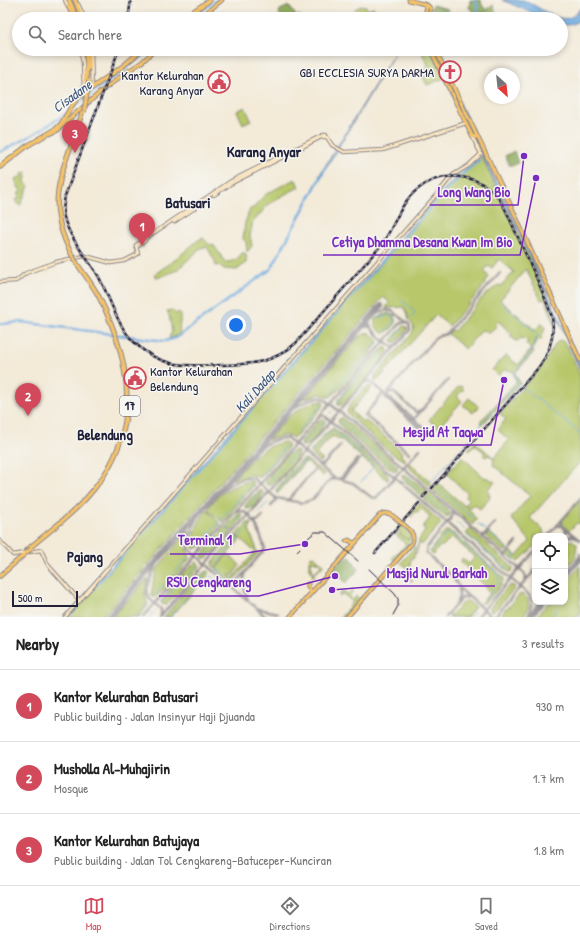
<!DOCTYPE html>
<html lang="en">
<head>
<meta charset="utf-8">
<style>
	:root { --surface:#fff; --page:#f2f2f2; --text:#222; --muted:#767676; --line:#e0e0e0; --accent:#d1495b }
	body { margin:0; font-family:"Patrick Hand",sans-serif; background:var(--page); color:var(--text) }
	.controls { position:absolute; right:12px; bottom:12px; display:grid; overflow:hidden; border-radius:8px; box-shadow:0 2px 6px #0003 }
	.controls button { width:36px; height:36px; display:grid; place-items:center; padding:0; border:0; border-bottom:1px solid var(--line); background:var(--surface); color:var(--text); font:20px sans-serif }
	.compass { position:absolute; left:484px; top:68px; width:36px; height:36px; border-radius:50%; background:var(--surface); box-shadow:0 2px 6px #0003; rotate:153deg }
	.scale { position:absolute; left:12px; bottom:10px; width:66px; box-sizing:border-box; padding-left:4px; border:2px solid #22223b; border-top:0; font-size:11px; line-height:14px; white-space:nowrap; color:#22223b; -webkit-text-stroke:3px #f6f6f2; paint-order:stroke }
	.you { position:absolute; left:236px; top:325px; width:14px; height:14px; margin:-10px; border:3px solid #fff; border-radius:50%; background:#1a73e8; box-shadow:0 0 0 6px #1a73e833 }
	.badge { display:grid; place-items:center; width:26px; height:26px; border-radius:50%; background:var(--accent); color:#fff; font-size:13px; font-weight:700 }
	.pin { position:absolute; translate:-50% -33px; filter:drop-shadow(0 1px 2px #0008) }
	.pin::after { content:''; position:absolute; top:21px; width:14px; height:12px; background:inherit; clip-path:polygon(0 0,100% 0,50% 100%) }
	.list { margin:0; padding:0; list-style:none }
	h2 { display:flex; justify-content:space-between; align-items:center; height:52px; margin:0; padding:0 16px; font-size:17px }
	h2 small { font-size:13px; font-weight:400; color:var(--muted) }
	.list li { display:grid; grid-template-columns:26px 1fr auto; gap:12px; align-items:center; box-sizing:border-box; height:72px; padding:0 16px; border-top:1px solid var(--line) }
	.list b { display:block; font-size:15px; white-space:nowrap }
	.list p { margin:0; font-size:13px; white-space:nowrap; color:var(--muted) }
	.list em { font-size:13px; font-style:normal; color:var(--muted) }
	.icon { flex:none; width:22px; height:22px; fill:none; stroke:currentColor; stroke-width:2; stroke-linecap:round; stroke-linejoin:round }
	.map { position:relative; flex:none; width:580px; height:617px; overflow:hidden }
	.search { position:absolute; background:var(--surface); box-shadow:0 2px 6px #0003; left:12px; right:12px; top:12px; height:44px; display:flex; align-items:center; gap:10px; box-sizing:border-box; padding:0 14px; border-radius:22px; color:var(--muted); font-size:15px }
	.sheet { height:268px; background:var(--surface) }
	nav { display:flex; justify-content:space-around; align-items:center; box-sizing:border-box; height:56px; border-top:1px solid var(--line); background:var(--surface); font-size:11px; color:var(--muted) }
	nav a { display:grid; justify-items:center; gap:2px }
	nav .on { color:var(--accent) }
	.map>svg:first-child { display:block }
	.green { fill:#b7c76a; stroke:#6c7452 }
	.forest { fill:#91ac5e; stroke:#5a674c }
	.water { fill:#6ca9de; stroke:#47668c }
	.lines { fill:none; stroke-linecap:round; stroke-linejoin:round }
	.stream { stroke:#6ca9de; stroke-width:1 }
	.river { stroke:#6ca9de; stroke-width:2.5 }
	.taxiway { stroke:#8a868a; stroke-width:2.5 }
	.runway { stroke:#8a868a; stroke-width:6 }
	.secondary-casing { stroke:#8a868a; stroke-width:4.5 }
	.primary-casing { stroke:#8a868a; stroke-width:5 }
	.trunk-casing { stroke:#8a868a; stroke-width:5.5 }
	.motorway-casing { stroke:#8a868a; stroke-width:5.5 }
	.secondary { stroke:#fbe7c3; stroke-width:2.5 }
	.primary { stroke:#f4c26a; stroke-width:3 }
	.trunk { stroke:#f4c26a; stroke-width:3.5 }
	.motorway { stroke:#f4c26a; stroke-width:3.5 }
	.tram { stroke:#22223b; stroke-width:1 }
	.rail-casing { stroke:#22223b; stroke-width:2.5 }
	.rail { stroke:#f6f6f2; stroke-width:1; stroke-dasharray:3; stroke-linecap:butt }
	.primary-bridge-casing { stroke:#8a868a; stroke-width:5; stroke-linecap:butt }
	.motorway-bridge-casing { stroke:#8a868a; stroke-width:5.5; stroke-linecap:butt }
	.primary-bridge { stroke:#f4c26a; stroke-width:3 }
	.motorway-bridge { stroke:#f4c26a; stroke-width:3.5 }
	.labels { text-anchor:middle; stroke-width:3; stroke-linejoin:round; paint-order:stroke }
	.shield { fill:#f6f6f2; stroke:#626272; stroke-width:1 }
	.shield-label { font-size:12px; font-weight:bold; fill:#22223b }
	.poi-label { font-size:13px; fill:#22223b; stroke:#f6f6f2; text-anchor:end }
	.water-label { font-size:14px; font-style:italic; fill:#40587c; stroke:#f6f6f2 }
	.quarter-label { font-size:15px; font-weight:bold; fill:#22223b; stroke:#f6f6f2 }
	.leader { fill:none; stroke:#7b2cbf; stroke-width:1.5 }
	.callout-dot { fill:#7b2cbf; stroke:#f6f6f2; stroke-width:1.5 }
	.callout-label { font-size:14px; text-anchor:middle; font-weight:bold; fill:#7b2cbf; stroke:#f6f6f2; stroke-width:3; stroke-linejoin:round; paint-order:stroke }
</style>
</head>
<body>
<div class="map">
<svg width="580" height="617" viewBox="0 0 580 617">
	<rect width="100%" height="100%" fill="#f6f6f2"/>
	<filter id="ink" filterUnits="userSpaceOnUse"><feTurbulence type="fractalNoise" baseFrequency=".025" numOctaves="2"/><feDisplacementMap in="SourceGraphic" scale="8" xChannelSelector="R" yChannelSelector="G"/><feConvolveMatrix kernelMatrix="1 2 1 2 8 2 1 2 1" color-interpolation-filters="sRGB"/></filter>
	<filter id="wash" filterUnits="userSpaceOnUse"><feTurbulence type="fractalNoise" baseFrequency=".012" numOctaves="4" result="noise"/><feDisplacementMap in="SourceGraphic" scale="16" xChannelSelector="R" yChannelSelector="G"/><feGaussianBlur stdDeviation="0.9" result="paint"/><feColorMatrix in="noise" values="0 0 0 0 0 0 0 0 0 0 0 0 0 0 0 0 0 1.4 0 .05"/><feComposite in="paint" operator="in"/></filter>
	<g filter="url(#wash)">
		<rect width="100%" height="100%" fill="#f3ead8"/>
		<g class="green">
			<path d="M362 5 363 6 365 5 368 10 374 7V19H360L355 9Z"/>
			<path d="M420 49H431L445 78 427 85 423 77 426 76 425 70 429 67Z"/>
			<path d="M245 107 251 120 243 124 237 111Z"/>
			<path d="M481 156 526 251 551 309 556 323 553 324 552 317 545 299 541 300 526 269 500 300 535 330 542 323 545 328 541 340 538 339 532 351 534 352 515 373 520 383 483 424 480 422 516 382 513 371 504 370 498 376 492 370 506 355 518 365 530 351V348L526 344 528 341 525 339 524 340 521 338 518 341H516L510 336 512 334 498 321 496 324 497 325 489 334 483 329 465 349 448 334 452 330 454 331 484 296 498 285 501 286 514 272 499 259 492 268 488 266 484 271 489 277 480 291 449 326 436 315 376 382 375 379V376L411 335C416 328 413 324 408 319V315L404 307 386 308 389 302 383 297 102 617H67L445 188Z"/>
			<path d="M27 172 25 182 29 186 20 206 15 200 19 199 18 194 21 191 17 185 15 179 23 176 22 173Z"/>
			<path d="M293 180H296L299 187C288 193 276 198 266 207 261 212 259 217 253 221L250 236 252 246 247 252 246 242 243 239 245 223 250 209 255 207 257 203 266 194Z"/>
			<path d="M203 238 210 245 213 244 225 262C232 262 239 259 242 253H245L247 258 245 261 247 262 237 270 224 269 219 265 216 266 215 264 216 263 207 247 201 248 177 270C170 273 164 276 157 278L155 274 176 259 198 240Z"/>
			<path d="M172 310 176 314 179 312C182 319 178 327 180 334L169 339 170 335 172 332 169 315 167 311Z"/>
			<path d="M388 313 394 316 396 323 391 329 383 334 375 326V319Z"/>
			<path d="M404 326 407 327V330L396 342H393L392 340 397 333Z"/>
			<path d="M368 332 377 339 378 342C370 356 343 388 330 397L320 394 304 399 358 338Z"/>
			<path d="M560 340 564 342 567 345 580 375V462L530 518 544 531 543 532 544 535 535 536V546L518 562 508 555 511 551 517 556 530 541 511 518 530 496 493 465 494 459 489 455 485 457 483 455 485 453 476 446V444L469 451 468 450 475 442 494 458 509 440 498 430 501 427 500 426 506 419 500 414 543 364 557 342Z"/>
			<path d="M386 347 388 351C377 368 357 391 341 405H338V400C346 389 375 353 386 347Z"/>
			<path d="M369 386 372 387 351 411 363 422 365 420 402 452 401 455 406 461C397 461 354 421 347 412 349 403 361 391 369 386Z"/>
			<path d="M461 386 464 389 457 396 462 401 438 428 429 420 457 388Z"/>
			<path d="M469 398 479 407 473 413 463 405Z"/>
			<path d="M322 401 324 403 323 406 297 436 294 438 285 435 268 440C284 422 295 405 322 401Z"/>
			<path d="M342 418 388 457 397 466V470L394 471 387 466 346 431 338 422 339 419Z"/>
			<path d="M321 419 324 420 325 422C321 430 311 446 302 446L301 442 314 426Z"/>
			<path d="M333 428 341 434 383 470 388 476V480H387L342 440H341L333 436 322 446 323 447 316 454 323 460 321 462C317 460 311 456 311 451L325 434Z"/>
			<path d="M285 442 287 443 288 445 286 450 261 477H259L250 475 233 480C250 461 258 447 285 442Z"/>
			<path d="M296 450 298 452C297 462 279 478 271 485H267L266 482C272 472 285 454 296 450Z"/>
			<path d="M462 457 485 478 486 477 495 482 488 489 490 498 480 509 474 504 470 507H468L465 504 468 500 465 497 468 494 447 474Z"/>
			<path d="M304 459 307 460 325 474 323 476 308 463H304L277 494 276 490C284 479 293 467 304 459Z"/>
			<path d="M410 463 430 481 429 482 432 485 430 487 410 468Z"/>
			<path d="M405 474 427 491 422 497 402 478V475Z"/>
			<path d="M249 481 253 482V486L223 522 208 510C214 495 233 485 249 481Z"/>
			<path d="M438 483 473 513 472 514 477 519 473 524H472L432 489Z"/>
			<path d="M261 490 263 493C260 499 254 509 247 509L245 506 251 498Z"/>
			<path d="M429 493 448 510 450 513 449 516H444L424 499Z"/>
			<path d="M580 499V524L577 523 569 531 563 526 562 521Z"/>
			<path d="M420 503 441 523 422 545 419 543 416 554 419 540 425 531 423 527 429 519V516L422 509 417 512 416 511 411 517 409 515Z"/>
			<path d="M207 510 221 524C215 531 203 548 194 549L193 548C193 533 197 522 207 510Z"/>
			<path d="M240 513 242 515V518L232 531 226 526 235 517Z"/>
			<path d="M247 523H252L249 530 256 547 255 550H253L236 535Z"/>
			<path d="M400 525H402L410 533V538L406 539 401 535 398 529Z"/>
			<path d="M225 527 231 532 215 551 206 558H203L202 555 204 552Z"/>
			<path d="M470 529 513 568 512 571 509 572 504 568 466 534Z"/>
			<path d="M189 530 186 547 190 558C184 566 162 596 153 597L151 595 153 583 157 569Z"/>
			<path d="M446 531H448L454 534 504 578C502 587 491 596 484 603H481L490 593 486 589 487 588 461 562 462 558 469 564 475 557 452 537 443 546H440L433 555 430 552 437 541Z"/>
			<path d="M396 532 408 540 412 537V540L395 561 392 558 406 544 395 534Z"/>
			<path d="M489 532 508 549 504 552 486 536Z"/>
			<path d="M235 536 239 539V541L215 568 212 565 213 562Z"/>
			<path d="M572 540 577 544 575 558 565 569V543L568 541Z"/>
			<path d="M415 546 414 558H411L409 571 411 579H412V581H411L408 568 401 563Z"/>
			<path d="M256 551 259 552 233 581H230Z"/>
			<path d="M228 554 240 565 232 576 229 574 231 577 229 580 216 569Z"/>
			<path d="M314 556 324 565 316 573 314 571H316L322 564 318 561 316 563 314 561 311 562 313 573 315 575 313 577C311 570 307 566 310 557Z"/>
			<path d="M197 562 200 566 178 593 166 605 162 604 161 602C168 592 187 567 197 562Z"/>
			<path d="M580 566V617H536L549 602H565V584Z"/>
			<path d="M207 571 210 573 171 617H164C173 607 197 575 207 571Z"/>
			<path d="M148 578 145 594 148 605 139 617H113Z"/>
			<path d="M510 585 514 586V589L494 611 491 612 490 608 495 601Z"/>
			<path d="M352 590 354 591 349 596 354 601 355 600 354 598 356 596 360 599 364 594 368 592 346 617H341L353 602 343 594 340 597 339 596 343 591 348 594Z"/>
			<path d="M520 594C533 597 529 609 523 617H500L506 608 507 609Z"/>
			<path d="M465 601H468L475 607 467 617H449Z"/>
		</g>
		<g class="forest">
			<path d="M470 0H481L482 5 486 10H488L487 8 493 5 497 16 485 19 483 12 481 14 479 19H466L468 16H470L472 9 469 8Z"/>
			<path d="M433 5 448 9C450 17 456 17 463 19H444L431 8Z"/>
			<path d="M289 6 297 17 300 15 301 19H282L279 13 280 10Z"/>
			<path d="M514 151 518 163 515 165H509L505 156Z"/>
			<path d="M346 555 348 556 344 559 346 560 350 557 359 569 346 583 333 569Z"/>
		</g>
		<g class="water">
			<path d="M502 0C508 0 517 0 523 0 542 6 565 33 580 8V19C574 25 569 26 561 24V19H546Z"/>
			<path d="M397 49 320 178 319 176Z"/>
			<path d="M431 49H433L447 76 531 255 580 365V369L519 232Z"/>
		</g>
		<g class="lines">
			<g class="stream">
				<path d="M400 299 408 306"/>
				<path d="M409 307 415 312"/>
				<path d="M379 318 389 315 394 318 393 323 385 332"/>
				<path d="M410 319 415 313"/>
				<path d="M394 338 401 329"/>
				<path d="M523 388 580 433"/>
				<path d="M330 395 377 342"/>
				<path d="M339 403 344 394 383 351"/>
				<path d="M330 413 332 412"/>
				<path d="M340 421 395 468"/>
				<path d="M294 436 322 404"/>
				<path d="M303 444 323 422"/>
				<path d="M313 452 331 432 334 431 372 464 373 467"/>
				<path d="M260 476 286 445"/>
				<path d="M404 476 422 493"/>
				<path d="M432 481 480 428 482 423 514 387 518 385 514 373 529 355 538 335 501 302"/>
				<path d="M361 482 372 469"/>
				<path d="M269 483 295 453"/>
				<path d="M437 488 475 520"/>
				<path d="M277 491 303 462 306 461"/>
				<path d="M428 498 447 514"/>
				<path d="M248 507 260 493"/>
				<path d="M258 513 268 502"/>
				<path d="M220 520 252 484"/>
				<path d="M456 522 465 530"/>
				<path d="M478 524 486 530"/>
				<path d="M229 528 240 516"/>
				<path d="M489 533 507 549"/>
				<path d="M469 534 470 537 506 568 509 566"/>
				<path d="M239 537 248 525"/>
				<path d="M196 548 219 522"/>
				<path d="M431 551 447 534 451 533 497 573 500 582 485 600"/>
				<path d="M511 553 515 556 514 559"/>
				<path d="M205 556 228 530"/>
				<path d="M215 565 238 538"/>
				<path d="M217 568 225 576"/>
				<path d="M211 576 220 584"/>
				<path d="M182 586 185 579 196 566"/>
				<path d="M155 595 188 557"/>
				<path d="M163 602 178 584 185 579"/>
				<path d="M136 617 147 604"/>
				<path d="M149 617 154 612"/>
				<path d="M169 617 207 573"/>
				<path d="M470 617 474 613"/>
				<path d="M551 617 558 609"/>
				<path d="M579 617 580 616"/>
			</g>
			<g class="river">
				<path d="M446 12 449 13 453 19"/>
				<path d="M190 19 216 0"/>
				<path d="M474 19 477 17 478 7 475 0"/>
				<path d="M70 110 151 49"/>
				<path d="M0 152 32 135 66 114"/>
				<path d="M461 175 479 160"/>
				<path d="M0 324 21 322 165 341 176 338 271 269 326 167"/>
				<path d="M68 617 440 196 458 178"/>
			</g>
			<g class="taxiway">
				<path d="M368 320C368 328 387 345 394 347L398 345"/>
				<path d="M362 327 366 326 369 327"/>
				<path d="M366 382 370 381 372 383 429 432"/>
				<path d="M388 392H393L416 412 421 411"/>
				<path d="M384 394 386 398 424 432"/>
				<path d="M387 396 389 391 436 337 446 334 500 273"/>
				<path d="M367 413V417L409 453"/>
				<path d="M364 416 382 395V392"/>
				<path d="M319 417 322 415 326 417 529 595 532 602 528 617"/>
				<path d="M282 418C290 410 314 393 325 399L524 573 526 577 525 582"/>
				<path d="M412 419 415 418 448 380"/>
				<path d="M245 460C256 449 271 439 287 438L334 478"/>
				<path d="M319 465H323L341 445"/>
				<path d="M343 478 360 459"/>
				<path d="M339 479 353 483 371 497 376 498 420 449"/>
				<path d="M286 500 289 499 314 470"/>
				<path d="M209 501C218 492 241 474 254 479L276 498 302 503 312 500 330 480 341 478 357 459"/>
				<path d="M271 506 276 501 275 497"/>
				<path d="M204 507C197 517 186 538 190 550L254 606 259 609 278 613"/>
				<path d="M453 511 452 517 427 547 426 553 453 578 461 590 492 617"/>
				<path d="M562 520V524L566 532 565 536"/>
				<path d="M255 521H258L263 516"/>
				<path d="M557 526H562L576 537"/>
				<path d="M548 536 580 499"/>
				<path d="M483 537 495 523"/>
				<path d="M565 537 574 536 580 540"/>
				<path d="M505 556 517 542"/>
				<path d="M575 565 578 560 580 554"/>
				<path d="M245 574 243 585 248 600"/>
				<path d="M230 585 236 583 265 549C261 537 253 508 237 511"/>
				<path d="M457 602 459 596V588"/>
				<path d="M257 609 266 617"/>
				<path d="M161 615V609C158 606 150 601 148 596 144 587 157 563 162 555"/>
				<path d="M143 617 400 324 406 322"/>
				<path d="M160 617 410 330 409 324 392 311 386 310 377 314 370 319"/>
				<path d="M445 617 462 598 468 597"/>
				<path d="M477 617 535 551"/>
				<path d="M494 617 535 570"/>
			</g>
			<g class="runway">
				<path d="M565 576 580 559"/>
				<path d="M108 617 381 306"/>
				<path d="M529 617 542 602"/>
			</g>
		</g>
	</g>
	<g filter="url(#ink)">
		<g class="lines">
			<g class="secondary-casing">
				<g id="secondary">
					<path d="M65 0 68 7"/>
					<path d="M78 4 85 19"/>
					<path d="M80 49 83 63 84 90 83 93"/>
					<path d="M91 49 92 88"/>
					<path d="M323 137H327L332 145 344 152 383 150 466 123"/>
					<path d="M287 155 325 135"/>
					<path d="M453 175 468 166 481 154 472 136"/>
					<path d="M214 195 232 183 283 157"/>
					<path d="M174 222 195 208"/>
					<path d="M136 247 145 241"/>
					<path d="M0 282 16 281 26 273 56 262 74 258 86 256 111 263 124 261 138 254 136 245 231 181 323 135H326"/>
					<path d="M0 541 13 555 41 550 48 565 80 601"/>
					<path d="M65 617 437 194 451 177"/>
				</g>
			</g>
			<g class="primary-casing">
				<g id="primary">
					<path d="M409 0C425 6 431 0 423 19"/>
					<path d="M198 19 222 0"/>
					<path d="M427 19 431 9 427 5"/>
					<path d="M430 49 472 136 476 137"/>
					<path d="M435 49 512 208 580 360"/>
					<path d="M50 134 58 130 68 120 103 90 125 73 142 62 156 49"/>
					<path d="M346 541 349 540 353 543 355 542"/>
					<path d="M308 584V587L311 591 310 593"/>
					<path d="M290 617 380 515C388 510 393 516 399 521"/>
					<path d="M347 617 412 543C416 534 409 529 403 524"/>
				</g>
			</g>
			<g class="trunk-casing">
				<g id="trunk">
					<path d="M182 19 210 0"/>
					<path d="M154 50 155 49"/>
					<path d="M0 167 27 146 56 129 61 124 73 104 79 97 123 66 143 49"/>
				</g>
			</g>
			<g class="motorway-casing">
				<g id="motorway">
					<path d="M69 0 77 19"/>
					<path d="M75 0 82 19"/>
					<path d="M68 6 75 19"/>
					<path d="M85 49 87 64 86 82"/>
					<path d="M88 49 89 68"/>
					<path d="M72 255C41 197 66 168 82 113"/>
					<path d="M27 550C49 531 76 512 94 489 143 429 131 359 98 295 92 284 83 273 76 262"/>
					<path d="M0 576 26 553"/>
				</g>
			</g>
			<use href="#secondary" class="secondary"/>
			<use href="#primary" class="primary"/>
			<use href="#trunk" class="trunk"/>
			<use href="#motorway" class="motorway"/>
			<g class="tram">
				<path d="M307 539 315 532H325L358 561"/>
				<path d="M297 551 300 548"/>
				<path d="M369 569 395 594 398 599V606L393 615"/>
			</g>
			<g class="rail-casing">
				<g id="rail">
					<path d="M128 19 131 0"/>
					<path d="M119 49 65 196C64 203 62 210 64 217 67 233 86 258 96 272 110 295 115 324 135 343 160 368 187 366 220 365 250 364 273 364 296 343L378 249C394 231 398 204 418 189 441 170 477 173 497 196 505 206 510 219 515 231 528 259 542 288 552 317 555 335 549 353 539 367L432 488"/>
					<path d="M423 497 427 493"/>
					<path d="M375 553 419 503"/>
				</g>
			</g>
			<use href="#rail" class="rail"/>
			<g class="primary-bridge-casing">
				<path id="primary-bridge" d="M399 521 403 524"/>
			</g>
			<g class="motorway-bridge-casing">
				<g id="motorway-bridge">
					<path d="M84 112 89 81"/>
					<path d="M72 255 76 262"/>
					<path d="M26 553 31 549"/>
				</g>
			</g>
			<use href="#primary-bridge" class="primary-bridge"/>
			<use href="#motorway-bridge" class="motorway-bridge"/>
		</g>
	</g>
	<defs>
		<g id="church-ring" transform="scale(1.15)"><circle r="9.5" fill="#f6f6f2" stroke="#d1495b" stroke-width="1.5"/><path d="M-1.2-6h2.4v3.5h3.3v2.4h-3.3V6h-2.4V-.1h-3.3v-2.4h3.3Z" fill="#d1495b"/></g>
		<g id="civic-ring" transform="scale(1.15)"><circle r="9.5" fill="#f6f6f2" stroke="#d1495b" stroke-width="1.5"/><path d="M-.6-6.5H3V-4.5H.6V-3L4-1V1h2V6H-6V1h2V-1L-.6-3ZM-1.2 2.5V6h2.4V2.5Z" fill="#d1495b"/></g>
	</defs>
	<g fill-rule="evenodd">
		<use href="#church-ring" x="450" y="72"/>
		<use href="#civic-ring" x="219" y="82"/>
		<use href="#civic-ring" x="135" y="378"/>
	</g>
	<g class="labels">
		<rect class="shield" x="120" y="396" width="20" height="20" rx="3"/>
		<g class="shield-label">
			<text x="130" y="410">17</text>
		</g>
		<g class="poi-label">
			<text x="434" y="77">GBI ECCLESIA SURYA DARMA</text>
			<text x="204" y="80">Kantor Kelurahan<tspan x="204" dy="15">Karang Anyar</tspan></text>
			<text x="150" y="376" text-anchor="start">Kantor Kelurahan<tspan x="150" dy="15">Belendung</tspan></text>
		</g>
		<g class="water-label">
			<text transform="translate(72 96) rotate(-36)" y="5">Cisadane</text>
			<text transform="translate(255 391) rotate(-48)" y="5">Kali Dadap</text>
		</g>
		<g class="quarter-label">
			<text x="264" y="157">Karang Anyar</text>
			<text x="188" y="208">Batusari</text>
			<text x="105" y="440">Belendung</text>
			<text x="85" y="562">Pajang</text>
		</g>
	</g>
	<path class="leader" d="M524 156L518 205H430M536 178L520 255H323M504 380L491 445H395M305 544L240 554H170M332 590L379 586H495M335 576L259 596H159"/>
	<g class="callout-dot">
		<circle cx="524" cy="156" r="4"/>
		<circle cx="536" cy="178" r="4"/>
		<circle cx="504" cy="380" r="4"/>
		<circle cx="305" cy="544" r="4"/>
		<circle cx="332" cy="590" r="4"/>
		<circle cx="335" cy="576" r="4"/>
	</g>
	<g class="callout-label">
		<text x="474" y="197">Long Wang Bio</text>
		<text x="422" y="247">Cetiya Dhamma Desana Kwan Im Bio</text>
		<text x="443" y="437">Mesjid At Taqwa</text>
		<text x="205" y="545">Terminal 1</text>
		<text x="437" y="578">Masjid Nurul Barkah</text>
		<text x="209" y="587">RSU Cengkareng</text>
	</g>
</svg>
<div class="controls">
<button><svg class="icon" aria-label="locate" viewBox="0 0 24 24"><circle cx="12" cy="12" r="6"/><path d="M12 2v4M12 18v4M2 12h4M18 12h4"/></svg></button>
<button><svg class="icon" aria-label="layers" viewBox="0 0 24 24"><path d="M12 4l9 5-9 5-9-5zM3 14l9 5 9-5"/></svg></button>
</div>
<svg class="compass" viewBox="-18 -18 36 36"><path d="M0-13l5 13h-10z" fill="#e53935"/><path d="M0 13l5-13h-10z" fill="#767676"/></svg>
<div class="scale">500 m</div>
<div class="you"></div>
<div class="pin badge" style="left:142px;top:246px">1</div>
<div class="pin badge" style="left:28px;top:416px">2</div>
<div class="pin badge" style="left:75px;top:153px">3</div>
<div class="search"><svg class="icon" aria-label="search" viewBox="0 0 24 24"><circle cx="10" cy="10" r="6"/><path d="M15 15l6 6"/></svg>Search here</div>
</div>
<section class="sheet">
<h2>Nearby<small>3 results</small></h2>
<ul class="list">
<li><span class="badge">1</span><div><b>Kantor Kelurahan Batusari</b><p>Public building · Jalan Insinyur Haji Djuanda</p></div><em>930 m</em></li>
<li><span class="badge">2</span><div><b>Musholla Al-Muhajirin</b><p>Mosque</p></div><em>1.7 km</em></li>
<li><span class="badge">3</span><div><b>Kantor Kelurahan Batujaya</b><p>Public building · Jalan Tol Cengkareng–Batuceper–Kunciran</p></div><em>1.8 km</em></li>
</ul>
</section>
<nav>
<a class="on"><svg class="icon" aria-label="map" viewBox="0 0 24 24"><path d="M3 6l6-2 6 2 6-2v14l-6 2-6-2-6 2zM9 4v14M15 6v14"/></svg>Map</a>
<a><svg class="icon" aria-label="directions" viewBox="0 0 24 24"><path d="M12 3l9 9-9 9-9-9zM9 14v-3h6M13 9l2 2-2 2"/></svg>Directions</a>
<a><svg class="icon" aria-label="saved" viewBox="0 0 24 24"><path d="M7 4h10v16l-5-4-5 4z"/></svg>Saved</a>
</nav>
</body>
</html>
